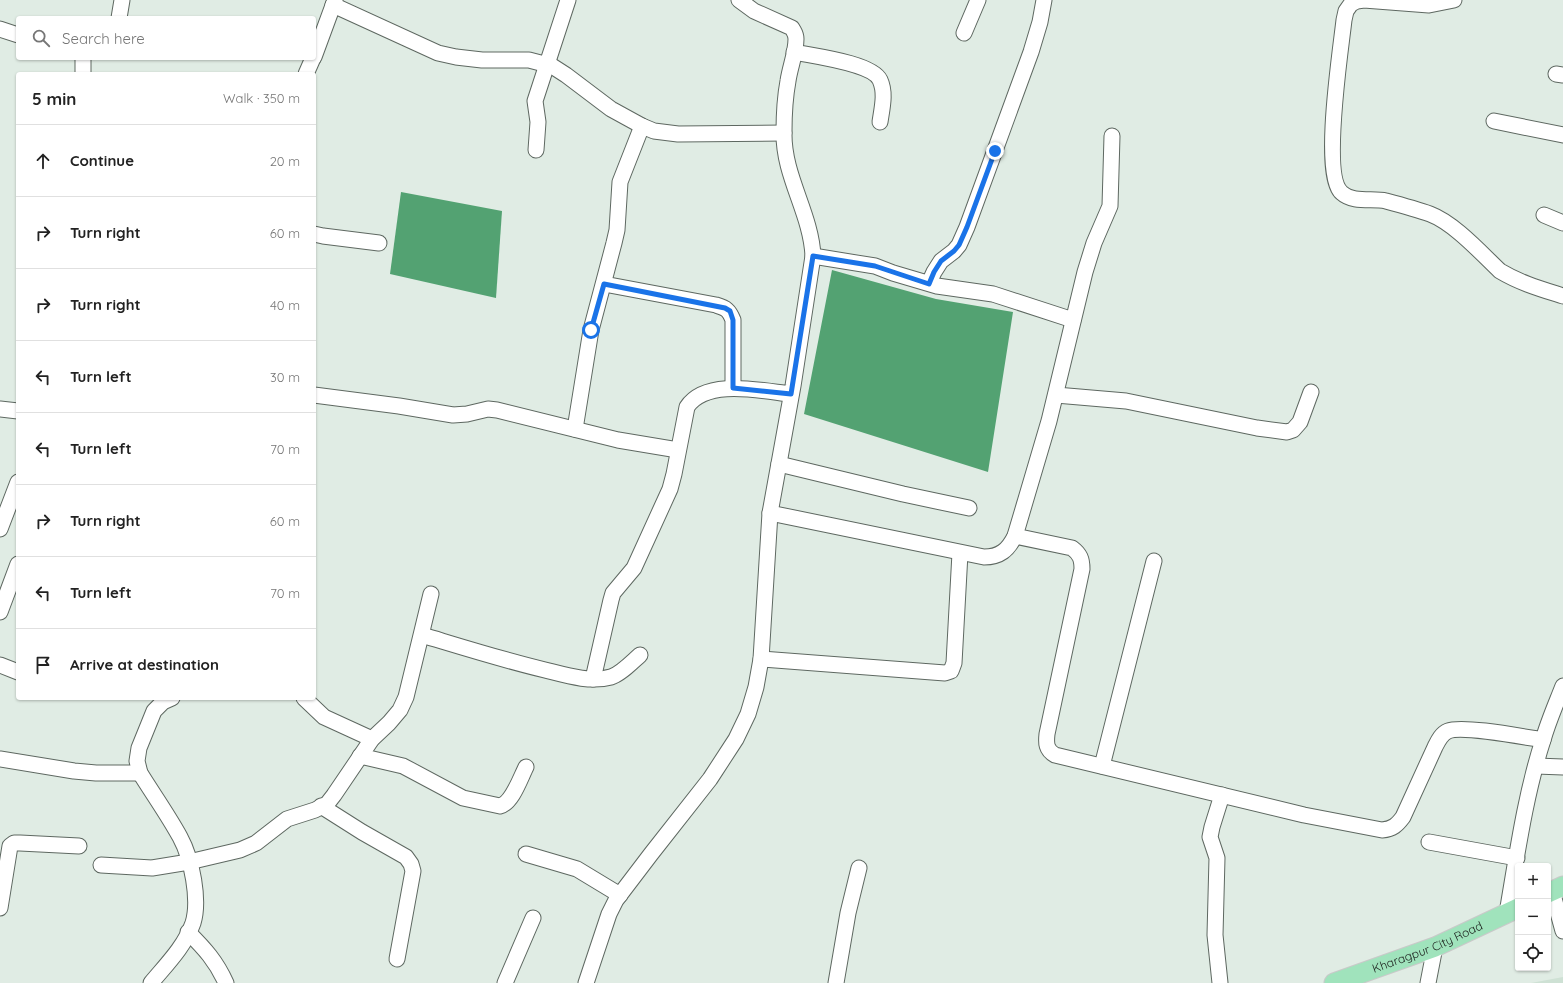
<!DOCTYPE html>
<html lang="en">
<head>
<meta charset="utf-8">
<style>
	:root { --surface:#fff; --page:#f6f6f6; --text:#222; --muted:#767676; --line:#e0e0e0 }
	body { margin:0; font-family:Quicksand,sans-serif; background:var(--page); color:var(--text) }
	.controls { position:absolute; right:12px; bottom:12px; display:grid; overflow:hidden; border-radius:4px; box-shadow:0 1px 3px #0004 }
	.controls button { width:36px; height:36px; display:grid; place-items:center; padding:0; border:0; border-bottom:1px solid var(--line); background:var(--surface); color:var(--text); font:20px sans-serif }
	.stop { position:absolute; width:12px; height:12px; margin:-9px; border:3px solid #1a73e8; border-radius:50%; background:#fff }
	.stop.end { background:#1a73e8; border-color:#fff; box-shadow:0 1px 4px #0008 }
	.list { margin:0; padding:0; list-style:none }
	h2 { display:flex; justify-content:space-between; align-items:center; height:52px; margin:0; padding:0 16px; font-size:17px }
	h2 small { font-size:13px; font-weight:400; color:var(--muted) }
	.list li { display:grid; grid-template-columns:26px 1fr auto; gap:12px; align-items:center; box-sizing:border-box; height:72px; padding:0 16px; border-top:1px solid var(--line) }
	.list b { display:block; font-size:15px; white-space:nowrap }
	.list em { font-size:13px; font-style:normal; color:var(--muted) }
	.icon { flex:none; width:22px; height:22px; fill:none; stroke:currentColor; stroke-width:2; stroke-linecap:round; stroke-linejoin:round }
	.map { position:relative; flex:none; width:1563px; height:983px; overflow:hidden }
	.search { position:absolute; background:var(--surface); box-shadow:0 1px 3px #0004; left:16px; top:16px; width:300px; height:44px; display:flex; align-items:center; gap:10px; box-sizing:border-box; padding:0 14px; border-radius:4px; color:var(--muted); font-size:15px }
	.panel { position:absolute; background:var(--surface); box-shadow:0 1px 3px #0004; left:16px; top:72px; width:300px; height:628px; border-radius:4px }
	.map>svg:first-child { display:block }
	.built { fill:#cee1d4 }
	.water { fill:#53a272 }
	.lines { fill:none; stroke-linecap:round; stroke-linejoin:round }
	.minor-casing { stroke:#5e6861; stroke-width:17 }
	.major-casing { stroke:#c9c9c9; stroke-width:21 }
	.minor { stroke:#fff; stroke-width:15 }
	.major { stroke:#a0e3bc; stroke-width:19 }
	.route { stroke:#1a73e8; stroke-width:5 }
	.labels { text-anchor:middle; stroke-width:3.5; stroke-linejoin:round; paint-order:stroke }
	.street-label { font-size:12px; fill:#1c201d; stroke:#edfaf1 }
</style>
</head>
<body>
<div class="map">
<svg width="1563" height="983" viewBox="0 0 1563 983">
	<rect width="100%" height="100%" fill="#e0ece4"/>
	<path class="built" d="M1563 977V983H1531Z"/>
	<g class="water">
		<path d="M401 192 502 211 496 298 390 274Z"/>
		<path d="M832 270 936 299 1013 312 988 472 804 414Z"/>
	</g>
	<g class="lines">
		<g class="minor-casing">
			<g id="minor">
				<path d="M1454 0 1429 5 1364 0 1357 1 1351 4 1346 11 1344 20C1341 48 1321 176 1342 193 1353 203 1373 198 1386 201 1401 205 1416 209 1430 214 1454 223 1481 253 1500 271 1520 283 1541 289 1563 296"/>
				<path d="M333 5 438 53 456 57 482 60H529L552 66 566 75 611 109 642 126 654 131 678 134 784 133"/>
				<path d="M119 18 122 0"/>
				<path d="M0 29 18 35"/>
				<path d="M964 33 978 0"/>
				<path d="M794 52C813 56 872 63 880 80 886 93 882 108 880 122"/>
				<path d="M314 57 335 0"/>
				<path d="M83 74V58"/>
				<path d="M306 74 313 58"/>
				<path d="M1556 74 1563 75"/>
				<path d="M1494 121 1563 135"/>
				<path d="M536 150 538 122 535 101 568 0"/>
				<path d="M1544 215 1563 223"/>
				<path d="M314 234 323 236 379 243"/>
				<path d="M813 256 875 266 893 273 937 286 993 294 1073 320"/>
				<path d="M929 283 934 272 941 261 954 251 959 245 967 227 1031 52 1040 22 1044 0"/>
				<path d="M604 284 716 305C726 308 729 310 733 320V388"/>
				<path d="M314 395 399 406 453 415 467 414 488 409 497 410 618 440 678 450"/>
				<path d="M1056 395 1126 401 1257 428 1287 432 1293 430 1300 422 1311 392"/>
				<path d="M0 409 18 411"/>
				<path d="M575 429 591 330 614 243 617 230 620 182 642 126"/>
				<path d="M779 464 903 494 969 508"/>
				<path d="M770 513 984 557C1000 557 1008 550 1015 536L1049 421 1085 272 1094 243 1110 206 1112 136"/>
				<path d="M0 529 18 482"/>
				<path d="M1015 536 1072 548C1080 554 1082 559 1082 569L1047 734C1046 743 1046 750 1055 755L1304 815 1382 830C1393 829 1397 825 1403 817L1435 747C1438 741 1441 734 1448 731 1462 725 1524 737 1543 740"/>
				<path d="M0 612 18 564"/>
				<path d="M422 635C462 647 503 660 545 670 565 675 590 683 611 677 621 674 632 662 640 655"/>
				<path d="M761 659 945 673 951 671 954 663 960 553"/>
				<path d="M0 665 18 672"/>
				<path d="M593 679 611 600 613 593 634 568 670 489 674 474 687 407C706 378 762 391 791 394"/>
				<path d="M304 698 324 717 372 739"/>
				<path d="M360 756 403 766 463 798 500 806C512 803 520 779 526 767"/>
				<path d="M0 759 74 771 96 773H140"/>
				<path d="M1102 766 1154 561"/>
				<path d="M1536 766 1563 767"/>
				<path d="M321 806 362 832 406 857 411 864 413 871 397 959"/>
				<path d="M1429 842 1517 858"/>
				<path d="M526 854 577 869 620 895"/>
				<path d="M101 865 152 868 189 862 240 850 256 843 287 819 315 810 327 804 334 795 372 739 389 723 400 710 406 697 431 594"/>
				<path d="M1552 891 1563 931"/>
				<path d="M0 908 10 846 14 843H20L79 846"/>
				<path d="M1507 913C1517 855 1525 796 1543 740 1548 722 1556 704 1563 686"/>
				<path d="M188 932C205 949 216 961 226 983"/>
				<path d="M151 983C166 965 185 946 193 923 200 900 192 859 180 837 168 815 153 794 140 773L137 761 139 748 154 711 163 702 172 698"/>
				<path d="M505 983 533 918"/>
				<path d="M586 983 609 914 616 900 651 854 710 779 736 739 748 714 756 687 761 659 770 513 793 386 813 256C811 213 783 176 784 132 784 116 785 97 788 81 790 67 796 53 796 39 796 34 794 32 792 28L754 11 739 0"/>
				<path d="M836 983 848 913 859 868"/>
				<path d="M1220 983 1215 935 1217 858 1210 837 1212 827 1222 795"/>
				<path d="M1428 983 1435 947"/>
			</g>
		</g>
		<g class="major-casing">
			<g id="major">
				<path d="M1548 893 1563 886"/>
				<path id="s1" d="M1334 983 1435 947 1518 908"/>
			</g>
		</g>
		<use href="#minor" class="minor"/>
		<use href="#major" class="major"/>
	</g>
	<g class="lines">
		<path class="route" d="M591 330 604 284 725 308 730 311 733 320V388L791 394 813 256 875 266 929 284 934 272 941 261 954 251 959 245 967 227 995 151"/>
	</g>
	<g class="labels">
		<g class="street-label">
			<text dy="4" stroke="none"><textPath href="#s1" startOffset="100">Kharagpur City Road</textPath></text>
		</g>
	</g>
</svg>
<div class="controls">
<button>+</button>
<button>−</button>
<button><svg class="icon" aria-label="locate" viewBox="0 0 24 24"><circle cx="12" cy="12" r="6"/><path d="M12 2v4M12 18v4M2 12h4M18 12h4"/></svg></button>
</div>
<div class="stop" style="left:591px;top:330px"></div>
<div class="stop end" style="left:995px;top:151px"></div>
<div class="search"><svg class="icon" aria-label="search" viewBox="0 0 24 24"><circle cx="10" cy="10" r="6"/><path d="M15 15l6 6"/></svg>Search here</div>
<section class="panel">
<h2>5 min<small>Walk · 350 m</small></h2>
<ul class="list">
<li><svg class="icon" aria-label="ahead" viewBox="0 0 24 24"><path d="M12 20V5M6 11l6-6 6 6"/></svg><div><b>Continue</b></div><em>20 m</em></li>
<li><svg class="icon" aria-label="right" viewBox="0 0 24 24"><path d="M7 20v-9h11M14 6l5 5-5 5"/></svg><div><b>Turn right</b></div><em>60 m</em></li>
<li><svg class="icon" aria-label="right" viewBox="0 0 24 24"><path d="M7 20v-9h11M14 6l5 5-5 5"/></svg><div><b>Turn right</b></div><em>40 m</em></li>
<li><svg class="icon" aria-label="left" viewBox="0 0 24 24"><path d="M17 20v-9H6M10 6l-5 5 5 5"/></svg><div><b>Turn left</b></div><em>30 m</em></li>
<li><svg class="icon" aria-label="left" viewBox="0 0 24 24"><path d="M17 20v-9H6M10 6l-5 5 5 5"/></svg><div><b>Turn left</b></div><em>70 m</em></li>
<li><svg class="icon" aria-label="right" viewBox="0 0 24 24"><path d="M7 20v-9h11M14 6l5 5-5 5"/></svg><div><b>Turn right</b></div><em>60 m</em></li>
<li><svg class="icon" aria-label="left" viewBox="0 0 24 24"><path d="M17 20v-9H6M10 6l-5 5 5 5"/></svg><div><b>Turn left</b></div><em>70 m</em></li>
<li><svg class="icon" aria-label="arrive" viewBox="0 0 24 24"><path d="M6 21V4h12l-3 4 3 4H6"/></svg><div><b>Arrive at destination</b></div></li>
</ul>
</section>
</div>
</body>
</html>
